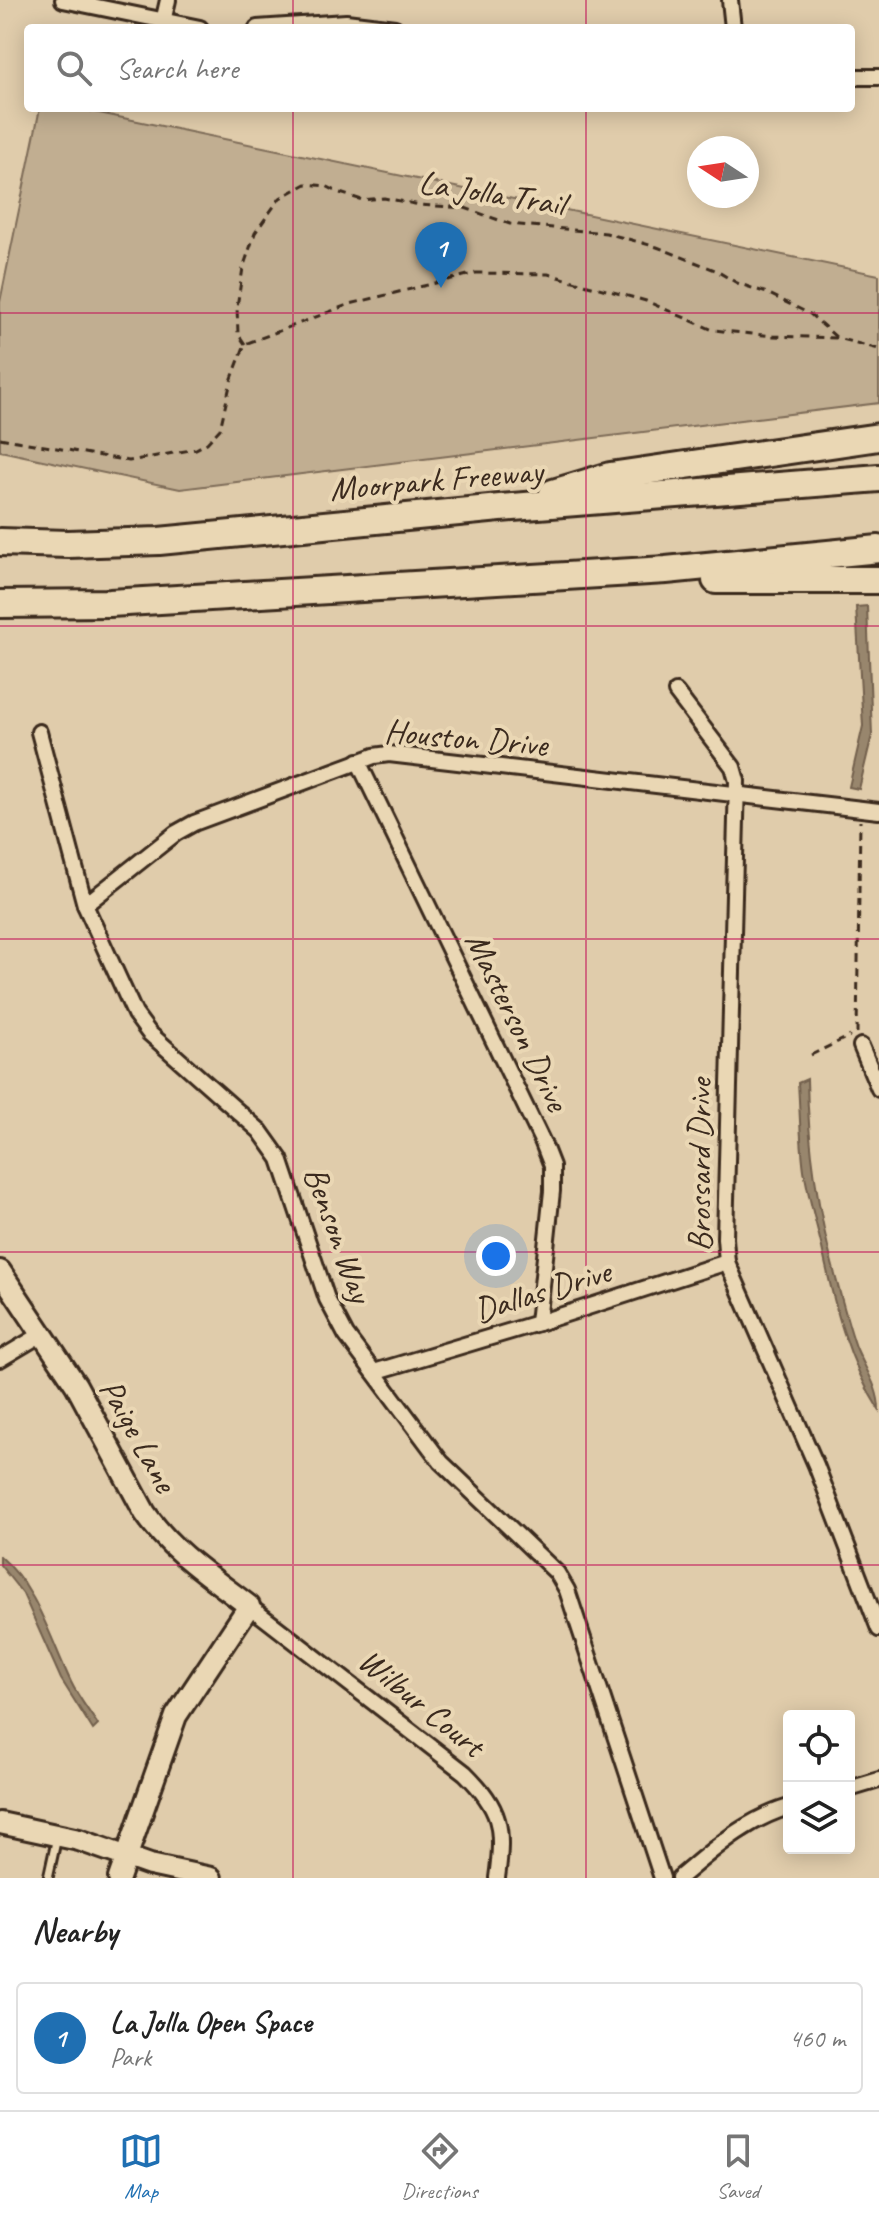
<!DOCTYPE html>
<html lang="en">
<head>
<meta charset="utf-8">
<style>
	:root { --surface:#fff; --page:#f6f6f6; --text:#222; --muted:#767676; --line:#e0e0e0; --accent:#1f6fb2 }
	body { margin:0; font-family:Caveat,sans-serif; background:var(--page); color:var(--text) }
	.controls { position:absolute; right:24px; bottom:24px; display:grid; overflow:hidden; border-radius:8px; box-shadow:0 4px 20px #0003 }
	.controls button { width:72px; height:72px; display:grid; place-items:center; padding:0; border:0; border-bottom:2px solid var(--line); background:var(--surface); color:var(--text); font:40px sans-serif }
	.compass { position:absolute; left:687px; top:136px; width:72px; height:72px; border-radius:50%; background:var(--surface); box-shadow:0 4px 20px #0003; rotate:282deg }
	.you { position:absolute; left:496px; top:1256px; width:28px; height:28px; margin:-20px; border:6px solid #fff; border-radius:50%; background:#1a73e8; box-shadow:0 0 0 12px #1a73e833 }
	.badge { display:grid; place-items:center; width:52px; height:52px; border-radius:50%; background:var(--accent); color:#fff; font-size:26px; font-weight:700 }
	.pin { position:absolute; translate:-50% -66px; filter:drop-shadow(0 2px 4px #0008) }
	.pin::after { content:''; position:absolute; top:42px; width:28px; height:24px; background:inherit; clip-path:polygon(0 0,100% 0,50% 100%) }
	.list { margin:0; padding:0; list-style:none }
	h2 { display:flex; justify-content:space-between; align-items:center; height:104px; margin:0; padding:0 32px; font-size:34px }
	h2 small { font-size:26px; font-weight:400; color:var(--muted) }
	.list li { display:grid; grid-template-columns:52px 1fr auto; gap:24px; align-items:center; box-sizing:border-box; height:112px; margin:0 16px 16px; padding:0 16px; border:2px solid var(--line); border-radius:8px }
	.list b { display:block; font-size:30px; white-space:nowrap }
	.list p { margin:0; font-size:26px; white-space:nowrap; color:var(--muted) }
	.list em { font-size:26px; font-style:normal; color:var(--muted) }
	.icon { flex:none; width:44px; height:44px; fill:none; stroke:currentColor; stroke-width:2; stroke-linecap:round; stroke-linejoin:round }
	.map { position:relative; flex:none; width:879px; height:1878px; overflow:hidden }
	.search { position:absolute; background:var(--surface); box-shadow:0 4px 20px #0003; left:24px; right:24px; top:24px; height:88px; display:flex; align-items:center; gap:20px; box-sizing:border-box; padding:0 28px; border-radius:8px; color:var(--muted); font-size:30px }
	.sheet { height:232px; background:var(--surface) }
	nav { display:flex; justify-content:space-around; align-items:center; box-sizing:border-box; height:112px; border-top:2px solid var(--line); background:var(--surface); font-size:22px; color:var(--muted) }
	nav a { display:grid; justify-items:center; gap:4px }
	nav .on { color:var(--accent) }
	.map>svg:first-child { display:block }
	.green { fill:#c1ae91; stroke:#7e6c58; stroke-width:2 }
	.water { fill:#98866d; stroke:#73614d; stroke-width:2 }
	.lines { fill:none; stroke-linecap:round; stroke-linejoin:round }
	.lane-casing { stroke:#3b2a1e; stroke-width:13 }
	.street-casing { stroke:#3b2a1e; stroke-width:20 }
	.secondary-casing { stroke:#3b2a1e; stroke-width:26 }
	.highway-casing { stroke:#3b2a1e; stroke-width:32 }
	.path { stroke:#3b2a1e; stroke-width:3; stroke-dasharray:8 6; stroke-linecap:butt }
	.lane { stroke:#ead7b4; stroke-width:7 }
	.street { stroke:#ead7b4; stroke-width:14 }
	.secondary { stroke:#ead7b4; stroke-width:20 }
	.highway { stroke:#ead7b4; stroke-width:26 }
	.grid { fill:none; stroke:#c2185b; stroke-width:2; stroke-opacity:0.55 }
	.labels { text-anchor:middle; stroke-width:8; stroke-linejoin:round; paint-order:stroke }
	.street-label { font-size:34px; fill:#3b2a1e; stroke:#ead7b4 }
</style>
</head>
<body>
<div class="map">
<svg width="879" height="1878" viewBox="0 0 879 1878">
	<rect width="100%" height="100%" fill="#e0ccab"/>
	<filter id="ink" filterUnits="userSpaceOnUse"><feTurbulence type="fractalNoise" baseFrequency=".0125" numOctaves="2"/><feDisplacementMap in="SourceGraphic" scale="16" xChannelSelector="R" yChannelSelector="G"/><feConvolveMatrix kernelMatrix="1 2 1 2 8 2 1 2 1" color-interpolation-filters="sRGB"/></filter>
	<g filter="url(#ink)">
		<path class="green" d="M40 108H75L879 275V403L180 489 0 451V302Z"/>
		<g class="water">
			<path d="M867 606 872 735 859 789 849 787 863 726 856 607Z"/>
			<path d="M807 1079C808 1151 820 1224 840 1293 845 1311 850 1330 856 1347 865 1369 879 1387 879 1410 848 1361 834 1304 822 1248 816 1222 808 1196 804 1170 800 1141 800 1112 798 1083Z"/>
			<path d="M0 1556C37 1588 50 1638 71 1682 78 1697 89 1711 98 1725L93 1730 61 1679 23 1594 0 1565Z"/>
		</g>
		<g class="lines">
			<g class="lane-casing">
				<path id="lane" d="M48 1878 57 1837"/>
			</g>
			<g class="street-casing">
				<g id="street">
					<path d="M63 0 200 28"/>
					<path d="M730 0 733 28"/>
					<path d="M163 22 168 0"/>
					<path d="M257 28 346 22 395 28"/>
					<path d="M851 77H879"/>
					<path d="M676 692 733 767 737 781 725 1238 727 1262 816 1465 879 1629"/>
					<path d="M39 732 85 905 135 1014 149 1033 260 1131 280 1159 327 1299 346 1335 441 1462 557 1573 567 1590 662 1878"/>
					<path d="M358 761 543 1143 552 1166V1191L538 1323"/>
					<path d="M85 905 176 833 194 823 374 756 389 754 879 811"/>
					<path d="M861 1046 879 1089"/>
					<path d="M0 1359 42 1334"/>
					<path d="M374 1372 538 1323 727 1262"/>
					<path d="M249 1606 465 1773C501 1809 504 1827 497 1878"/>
					<path d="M849 1789 879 1780"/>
					<path d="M679 1878C714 1849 745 1820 789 1807"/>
				</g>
			</g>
			<g class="secondary-casing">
				<g id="secondary">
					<path d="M0 1271 76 1385 145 1513C172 1552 211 1577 249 1606L176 1716 119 1878"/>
					<path d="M0 1823 79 1840 150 1865 211 1878"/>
				</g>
			</g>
			<g class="highway-casing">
				<g id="highway">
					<path d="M553 493 610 476 879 437"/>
					<path d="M0 542 68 544 159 541 500 508 879 478"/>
					<path d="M716 580H879"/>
					<path d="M0 604 110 603 666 570 879 549"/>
				</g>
			</g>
			<g class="path">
				<path d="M245 344 238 334 237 307 243 268 255 233 280 198 306 184 326 186 340 193 362 200 384 198 420 205 465 208 510 224 606 233 657 247 715 270 737 283 767 293 810 314 837 338"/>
				<path d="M0 438 129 461 196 449 207 443 220 429 231 381 245 344 350 304 476 273 548 274 646 301 713 330 773 336 837 338 879 349"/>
				<path d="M857 1033 860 821"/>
				<path d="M811 1055 850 1036"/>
			</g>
			<use href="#lane" class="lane"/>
			<use href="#street" class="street"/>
			<use href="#secondary" class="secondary"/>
			<use href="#highway" class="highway"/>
		</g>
	</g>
	<path class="grid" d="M293 0V28M586 0V28M293 108V1878M586 108V1878M0 313H879M0 626H879M0 939H879M0 1252H879M0 1565H879"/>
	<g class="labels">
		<g class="street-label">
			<text transform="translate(492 192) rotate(9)" y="12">La Jolla Trail</text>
			<text transform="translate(436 479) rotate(-5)" y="12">Moorpark Freeway</text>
			<text transform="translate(466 737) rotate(5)" y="12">Houston Drive</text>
			<text transform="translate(518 1021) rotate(64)" y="12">Masterson Drive</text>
			<text transform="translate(699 1165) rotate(-90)" y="12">Brossard Drive</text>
			<text transform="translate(339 1234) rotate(70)" y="12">Benson Way</text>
			<text transform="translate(542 1290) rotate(-17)" y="12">Dallas Drive</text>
			<text transform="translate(139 1435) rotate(61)" y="12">Paige Lane</text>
			<text transform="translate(422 1702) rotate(39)" y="12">Wilbur Court</text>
		</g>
	</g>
</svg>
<div class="controls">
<button><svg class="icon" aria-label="locate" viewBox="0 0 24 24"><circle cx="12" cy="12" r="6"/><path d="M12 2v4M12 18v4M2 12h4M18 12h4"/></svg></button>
<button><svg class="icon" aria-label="layers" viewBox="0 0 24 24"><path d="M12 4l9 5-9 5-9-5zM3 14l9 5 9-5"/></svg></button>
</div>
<svg class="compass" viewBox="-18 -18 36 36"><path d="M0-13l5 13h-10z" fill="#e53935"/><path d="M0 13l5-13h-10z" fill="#767676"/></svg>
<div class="you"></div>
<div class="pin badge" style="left:441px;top:288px">1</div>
<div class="search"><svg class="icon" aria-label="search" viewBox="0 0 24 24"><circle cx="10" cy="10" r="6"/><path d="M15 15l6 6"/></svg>Search here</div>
</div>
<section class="sheet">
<h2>Nearby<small></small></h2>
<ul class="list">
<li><span class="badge">1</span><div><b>La Jolla Open Space</b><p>Park</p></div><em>460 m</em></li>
</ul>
</section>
<nav>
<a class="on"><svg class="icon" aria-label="map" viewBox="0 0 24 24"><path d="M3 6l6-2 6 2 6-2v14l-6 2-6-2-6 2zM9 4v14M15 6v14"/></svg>Map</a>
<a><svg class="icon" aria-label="directions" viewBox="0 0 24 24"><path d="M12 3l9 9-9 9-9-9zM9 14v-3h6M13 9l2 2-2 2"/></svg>Directions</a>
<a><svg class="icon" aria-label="saved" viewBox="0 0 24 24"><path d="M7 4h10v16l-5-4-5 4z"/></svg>Saved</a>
</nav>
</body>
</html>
